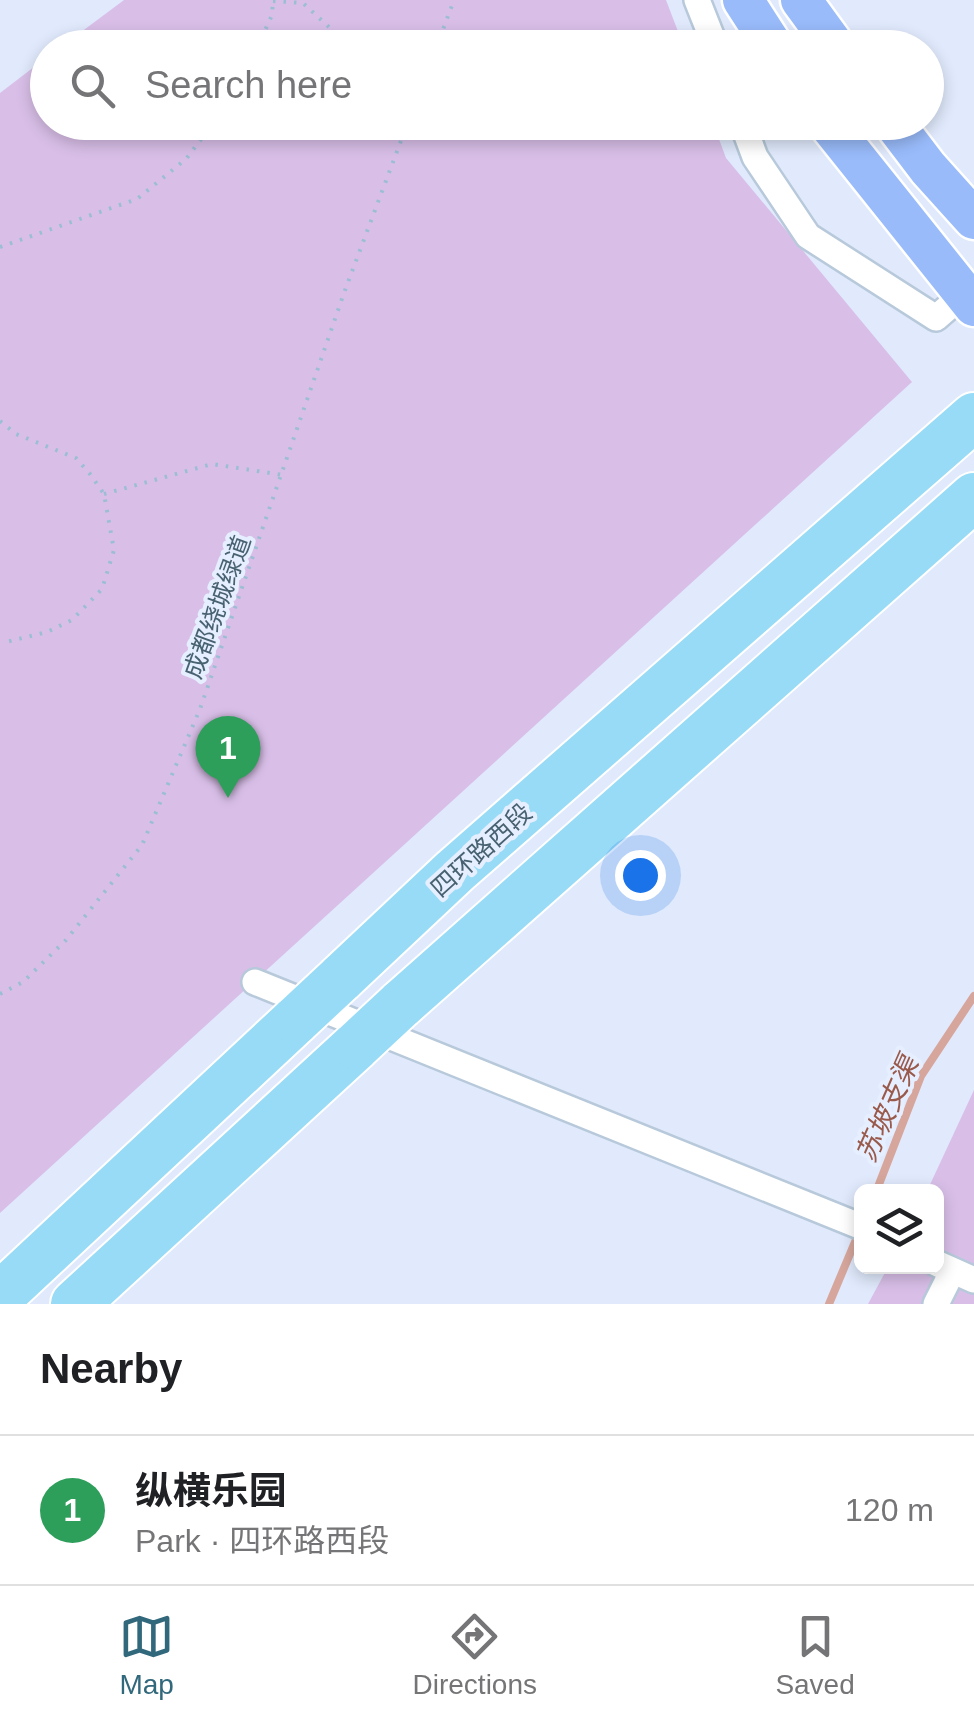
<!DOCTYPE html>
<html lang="en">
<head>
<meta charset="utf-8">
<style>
	:root { --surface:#fff; --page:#f6f6f6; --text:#202124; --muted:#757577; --line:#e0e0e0; --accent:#31687b }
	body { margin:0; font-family:Arial,"Noto Sans SC",sans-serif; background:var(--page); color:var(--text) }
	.controls { position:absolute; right:30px; bottom:30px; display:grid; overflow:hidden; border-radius:15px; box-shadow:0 5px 15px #0003 }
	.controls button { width:90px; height:90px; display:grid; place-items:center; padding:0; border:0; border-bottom:2px solid var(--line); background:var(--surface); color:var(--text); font:50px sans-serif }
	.you { position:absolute; left:640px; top:875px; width:35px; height:35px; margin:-25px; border:8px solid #fff; border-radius:50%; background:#1a73e8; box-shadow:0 0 0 15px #1a73e833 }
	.badge { display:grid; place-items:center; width:65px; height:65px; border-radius:50%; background:var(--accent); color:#fff; font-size:32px; font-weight:700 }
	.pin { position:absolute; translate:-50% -82px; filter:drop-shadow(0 2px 5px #0008) }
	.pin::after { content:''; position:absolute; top:52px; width:35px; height:30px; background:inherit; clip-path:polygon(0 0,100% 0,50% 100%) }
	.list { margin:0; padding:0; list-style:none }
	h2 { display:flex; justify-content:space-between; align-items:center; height:130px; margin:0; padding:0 40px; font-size:42px }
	h2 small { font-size:32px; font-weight:400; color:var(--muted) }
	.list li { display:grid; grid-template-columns:65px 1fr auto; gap:30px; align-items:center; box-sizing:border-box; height:150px; padding:0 40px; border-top:2px solid var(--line) }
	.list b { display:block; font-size:38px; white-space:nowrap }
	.list p { margin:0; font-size:32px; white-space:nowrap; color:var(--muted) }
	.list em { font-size:32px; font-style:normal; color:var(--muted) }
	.icon { flex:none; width:55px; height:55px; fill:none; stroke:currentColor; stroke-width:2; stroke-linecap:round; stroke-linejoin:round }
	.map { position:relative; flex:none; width:974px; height:1304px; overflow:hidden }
	.search { position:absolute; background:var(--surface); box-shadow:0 5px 15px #0003; left:30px; right:30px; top:30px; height:110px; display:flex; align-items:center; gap:25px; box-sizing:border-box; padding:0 35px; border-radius:55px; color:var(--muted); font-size:38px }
	.sheet { height:280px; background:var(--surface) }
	nav { display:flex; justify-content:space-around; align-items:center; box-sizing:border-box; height:140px; border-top:2px solid var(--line); background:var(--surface); font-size:28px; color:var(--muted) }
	nav a { display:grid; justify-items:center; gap:5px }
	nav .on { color:var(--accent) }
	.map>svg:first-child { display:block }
	.green { fill:#d9bfe8 }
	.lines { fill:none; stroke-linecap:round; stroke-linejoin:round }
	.stream { stroke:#d6a69c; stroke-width:8 }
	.minor-casing { stroke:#b7c9da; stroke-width:30 }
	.primary-casing { stroke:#fff; stroke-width:45 }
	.motorway-casing { stroke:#fff; stroke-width:52 }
	.path { stroke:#9cbed5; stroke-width:4; stroke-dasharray:2.5 8; stroke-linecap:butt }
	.minor { stroke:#fff; stroke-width:25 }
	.primary { stroke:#99bbfa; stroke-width:40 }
	.motorway { stroke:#97dbf6; stroke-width:48 }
	.motorway-bridge-casing { stroke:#fff; stroke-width:52; stroke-linecap:butt }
	.motorway-bridge { stroke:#97dbf6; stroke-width:48 }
	.labels { text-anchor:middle; stroke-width:8; stroke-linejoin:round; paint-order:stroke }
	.street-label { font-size:25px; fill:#486272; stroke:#e6efff }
	.water-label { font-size:28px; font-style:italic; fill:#9a5a4b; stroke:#e6efff }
</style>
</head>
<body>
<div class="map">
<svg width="974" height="1304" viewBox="0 0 974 1304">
	<rect width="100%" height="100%" fill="#e0eafc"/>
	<g class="green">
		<path d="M124 0H666L684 47H61Z"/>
		<path d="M47 57 48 122 713 123 726 158 912 382 0 1213V93Z"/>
		<path d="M974 1090V1304H868L888 1267 936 1266V1192L927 1191Z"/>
	</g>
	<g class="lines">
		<g class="stream">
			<path d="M876 1192 921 1076 974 996"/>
			<path d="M829 1304 860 1230"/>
		</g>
		<g class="minor-casing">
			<g id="minor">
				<path d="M697 0 716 48"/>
				<path d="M742 122 755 157 808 236 936 318 974 285"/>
				<path d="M255 982 862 1227"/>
				<path d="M936 1263 974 1280"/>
				<path d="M936 1304 952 1272"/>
			</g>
		</g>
		<g class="primary-casing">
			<g id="primary">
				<path d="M743 0 774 48"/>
				<path d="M801 0 836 48"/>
				<path d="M827 122 974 306"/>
				<path d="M893 122 928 168 974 219"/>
			</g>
		</g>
		<g class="motorway-casing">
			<g id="motorway">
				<path d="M340 979 455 871 974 417"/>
				<path d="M400 1005 974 497"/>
				<path d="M0 1296 296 1020"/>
				<path d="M75 1304 356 1046"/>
			</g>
		</g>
		<g class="path">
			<path d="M273 1 303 3 330 28 361 48"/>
			<path d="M257 48 272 15 273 0"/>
			<path d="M374 48H401"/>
			<path d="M436 48 454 0"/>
			<path d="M0 247 137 199 186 159 214 122"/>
			<path d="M0 421 16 434 76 458 90 474 104 494 114 550 102 589 72 620 47 632 2 643"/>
			<path d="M104 494 212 464 283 475"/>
			<path d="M0 994 23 982 66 940 142 845 200 709 344 293 408 122"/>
		</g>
		<use href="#minor" class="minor"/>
		<use href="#primary" class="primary"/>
		<use href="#motorway" class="motorway"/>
		<g class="motorway-bridge-casing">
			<g id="motorway-bridge">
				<path d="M296 1020 340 979"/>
				<path d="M356 1046 400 1005"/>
			</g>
		</g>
		<use href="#motorway-bridge" class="motorway-bridge"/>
	</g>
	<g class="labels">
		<g class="street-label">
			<text transform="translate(217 607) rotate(-70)" y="9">成都绕城绿道</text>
			<text transform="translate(481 850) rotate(-42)" y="9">四环路西段</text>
		</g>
		<g class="water-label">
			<text transform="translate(887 1109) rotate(-66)" y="10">苏坡支渠</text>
		</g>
	</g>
</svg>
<div class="controls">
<button><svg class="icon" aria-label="layers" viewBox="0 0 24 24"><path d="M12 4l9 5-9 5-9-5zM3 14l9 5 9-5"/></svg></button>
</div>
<div class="you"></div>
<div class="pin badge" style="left:228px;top:798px;background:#2e9e5b">1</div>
<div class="search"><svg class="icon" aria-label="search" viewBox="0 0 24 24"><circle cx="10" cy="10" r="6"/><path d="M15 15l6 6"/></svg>Search here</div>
</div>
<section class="sheet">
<h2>Nearby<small></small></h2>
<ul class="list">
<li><span class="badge" style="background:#2e9e5b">1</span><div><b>纵横乐园</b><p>Park · 四环路西段</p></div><em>120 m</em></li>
</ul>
</section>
<nav>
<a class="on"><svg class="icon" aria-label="map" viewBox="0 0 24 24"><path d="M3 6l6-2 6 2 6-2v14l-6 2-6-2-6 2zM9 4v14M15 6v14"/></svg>Map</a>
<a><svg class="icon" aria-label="directions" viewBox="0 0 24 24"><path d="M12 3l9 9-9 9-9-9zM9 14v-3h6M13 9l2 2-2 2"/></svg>Directions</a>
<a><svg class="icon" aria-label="saved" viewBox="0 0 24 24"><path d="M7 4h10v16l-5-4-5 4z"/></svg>Saved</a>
</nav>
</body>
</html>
